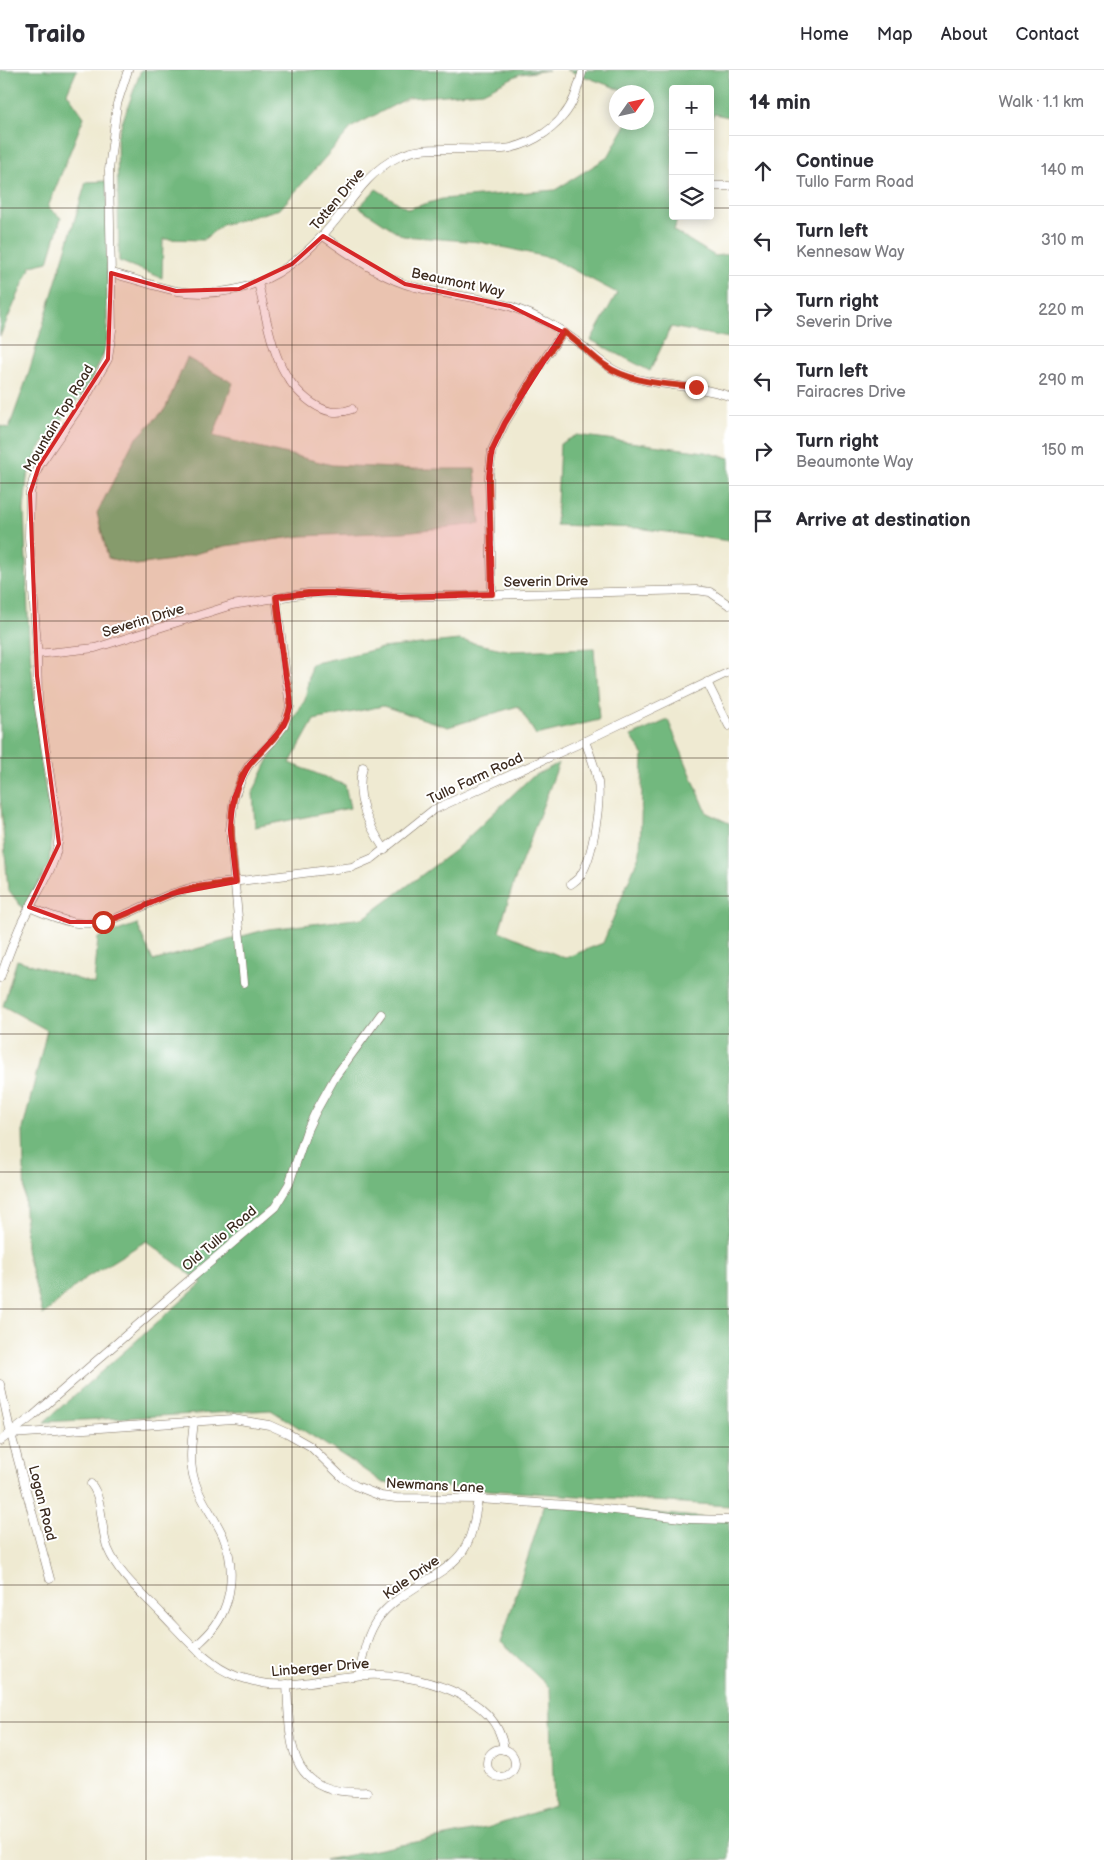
<!DOCTYPE html>
<html lang="en">
<head>
<meta charset="utf-8">
<style>
	:root { --surface:#fff; --page:#f7f7f7; --text:#2b2b33; --muted:#7c7c81; --line:#e1e1e2 }
	body { margin:0; font-family:"Balsamiq Sans",sans-serif; background:var(--page); color:var(--text) }
	.controls { position:absolute; right:15px; top:15px; display:grid; overflow:hidden; border-radius:5px; box-shadow:0 2px 12px #0003 }
	.controls button { width:45px; height:45px; display:grid; place-items:center; padding:0; border:0; border-bottom:1px solid var(--line); background:var(--surface); color:var(--text); font:25px sans-serif }
	.compass { position:absolute; left:609px; top:15px; width:45px; height:45px; border-radius:50%; background:var(--surface); box-shadow:0 2px 12px #0003; rotate:56deg }
	.stop { position:absolute; width:15px; height:15px; margin:-11px; border:4px solid #c8321e; border-radius:50%; background:#fff }
	.stop.end { background:#c8321e; border-color:#fff; box-shadow:0 1px 5px #0008 }
	.list { margin:0; padding:0; list-style:none }
	h2 { display:flex; justify-content:space-between; align-items:center; height:65px; margin:0; padding:0 20px; font-size:21px }
	h2 small { font-size:16px; font-weight:400; color:var(--muted) }
	.list li { display:grid; grid-template-columns:32px 1fr auto; gap:15px; align-items:center; box-sizing:border-box; height:70px; padding:0 20px; border-top:1px solid var(--line) }
	.list b { display:block; font-size:19px; white-space:nowrap }
	.list p { margin:0; font-size:16px; white-space:nowrap; color:var(--muted) }
	.list em { font-size:16px; font-style:normal; color:var(--muted) }
	.icon { flex:none; width:28px; height:28px; fill:none; stroke:currentColor; stroke-width:2; stroke-linecap:round; stroke-linejoin:round }
	.map { position:relative; flex:none; width:729px; height:1790px; overflow:hidden }
	header { display:flex; align-items:center; gap:30px; box-sizing:border-box; height:70px; padding:0 25px; background:var(--surface); border-bottom:1px solid var(--line) }
	header strong { font-size:24px }
	nav { display:flex; gap:28px; margin-inline-start:auto; font-size:18px }
	main { display:flex }
	aside { flex:1; background:var(--surface) }
	.map>svg:first-child { display:block }
	.forest { fill:#72b87e; stroke:#56714e }
	.lines { fill:none; stroke-linecap:round; stroke-linejoin:round }
	.street-casing { stroke:#7a6d5d; stroke-width:9 }
	.street { stroke:#fff; stroke-width:8 }
	.route { stroke:#c8321e; stroke-width:6 }
	.marked { fill:#d62828; fill-opacity:0.2; stroke:#d62828; stroke-width:4; stroke-linejoin:round }
	.grid { fill:none; stroke:#3b2a1e; stroke-width:1; stroke-opacity:0.55 }
	.labels { text-anchor:middle; stroke-width:4; stroke-linejoin:round; paint-order:stroke }
	.street-label { font-size:14px; fill:#3b2a1e; stroke:#fff }
</style>
</head>
<body>
<header>
<strong>Trailo</strong>
<nav><a>Home</a><a>Map</a><a>About</a><a>Contact</a></nav>
</header>
<main>
<div class="map">
<svg width="729" height="1790" viewBox="0 0 729 1790">
	<rect width="100%" height="100%" fill="#fff"/>
	<filter id="ink" filterUnits="userSpaceOnUse"><feTurbulence type="fractalNoise" baseFrequency=".02" numOctaves="2"/><feDisplacementMap in="SourceGraphic" scale="10" xChannelSelector="R" yChannelSelector="G"/><feConvolveMatrix kernelMatrix="1 2 1 2 8 2 1 2 1" color-interpolation-filters="sRGB"/></filter>
	<filter id="wash" filterUnits="userSpaceOnUse"><feTurbulence type="fractalNoise" baseFrequency=".0096" numOctaves="4" result="noise"/><feDisplacementMap in="SourceGraphic" scale="20" xChannelSelector="R" yChannelSelector="G"/><feGaussianBlur stdDeviation="1.12" result="paint"/><feColorMatrix in="noise" values="0 0 0 0 0 0 0 0 0 0 0 0 0 0 0 0 0 1.4 0 .05"/><feComposite in="paint" operator="in"/></filter>
	<g filter="url(#wash)">
		<rect width="100%" height="100%" fill="#efead2"/>
		<g class="forest">
			<path d="M0 0H77L67 23 84 47 48 137 61 148 48 192 31 196 0 266Z"/>
			<path d="M141 0H549L520 4 483 22 408 28 352 57 280 139 222 155 203 170 163 169 162 208 119 191 117 67Z"/>
			<path d="M567 0H729V47L714 44 710 50V19H673V146H678L674 161 715 186 729 184V268L671 257 650 301 591 270 617 223 551 188 480 172 403 166 359 137 376 119 408 139 442 129 555 120 608 87 627 53 646 52V22H627Z"/>
			<path d="M107 111V277L87 318 39 379 27 408 24 440 29 571 41 693 52 759 49 795 23 839 8 819 0 723V356L9 358 27 308 86 112Z"/>
			<path d="M187 288 233 313 213 366 332 395 413 399H475L480 454 403 462 302 466 225 476 172 490 136 495 108 488 97 443 133 372 165 339Z"/>
			<path d="M577 365 705 382 729 388V471L638 458 556 455 560 374Z"/>
			<path d="M459 570 512 581 594 578 599 650 536 665 518 636 448 657 383 636 314 650 290 693 345 715 350 738 255 757 253 722 269 689 305 630 311 594 382 578Z"/>
			<path d="M668 650 707 743 729 753V1436L383 1413 347 1388 271 1340 44 1352 202 1213 146 1171 84 1209 43 1245 26 1180 23 1059 47 960 3 936 17 890 94 914 98 868 137 854 153 891 268 859 364 848 454 781 530 708 559 693 514 812 499 861 565 888 603 873 640 783 643 684 631 666Z"/>
			<path d="M545 1433 729 1450V1790H325L487 1758 554 1736 550 1618 501 1572Z"/>
		</g>
	</g>
	<g filter="url(#ink)">
		<g class="lines">
			<g class="street-casing">
				<g id="street">
					<path d="M710 116H729"/>
					<path d="M323 166C351 185 382 209 415 217 447 226 481 226 512 237 535 245 557 256 576 271 590 281 602 295 618 302 653 318 693 313 729 326"/>
					<path d="M111 203C133 208 155 217 177 221 245 231 293 203 335 151 353 128 370 100 398 87 415 78 434 79 453 79 469 79 486 80 503 79 525 77 550 63 564 45 575 32 578 16 583 0"/>
					<path d="M258 213C269 256 272 305 312 333 325 342 337 345 352 339"/>
					<path d="M492 525 489 407 492 380 505 353 543 291 563 262"/>
					<path d="M37 584 95 578 232 535 308 523H332L400 527 696 520 710 522 729 535"/>
					<path d="M707 612 729 656"/>
					<path d="M363 697C354 728 368 754 385 780"/>
					<path d="M571 814C575 811 580 808 582 803 593 785 601 733 598 712 596 698 590 685 585 671"/>
					<path d="M29 837C44 843 61 851 77 853 112 857 139 836 171 824 178 821 186 820 193 817L352 797 373 788 433 740 585 671 729 602"/>
					<path d="M0 908C7 889 14 869 23 850 37 821 59 795 59 761L38 632 37 576 29 467 30 423 33 411 39 396 85 329 108 289 112 260 109 100 117 34 128 0"/>
					<path d="M244 913 230 760 234 728 243 705 249 695 272 672 284 656 290 637 276 527"/>
					<path d="M0 1314 11 1364 50 1509"/>
					<path d="M194 1351C192 1371 188 1392 195 1412 201 1432 215 1447 223 1466 236 1497 233 1535 211 1561 206 1567 200 1572 195 1577"/>
					<path d="M11 1364 233 1349 269 1355 287 1363 310 1376 343 1408 356 1416 381 1426 396 1428 478 1429 581 1436 689 1449 729 1450"/>
					<path d="M0 1371 33 1346 179 1219 275 1137 289 1114 307 1060 315 1043 335 1007 381 944"/>
					<path d="M91 1414C104 1430 100 1460 108 1479 119 1505 142 1523 161 1543 183 1565 206 1595 236 1606 246 1609 258 1613 269 1614 301 1617 334 1606 367 1605 414 1603 498 1623 504 1680"/>
					<path d="M359 1605C369 1551 377 1541 424 1512 439 1503 453 1495 463 1481 473 1466 475 1446 478 1429"/>
					<path d="M287 1614C290 1675 287 1726 367 1722"/>
					<circle cx="501" cy="1693" r="14"/>
				</g>
			</g>
			<use href="#street" class="street"/>
		</g>
	</g>
	<g class="lines" filter="url(#ink)">
		<path class="route" d="M103 852C127 847 148 833 171 824 192 816 214 815 236 812 232 773 223 727 250 694 265 676 286 662 290 636 292 627 288 616 286 606 282 580 279 554 276 527L308 523H332L400 527 492 524 489 407 492 380 505 353 543 291 564 262C578 272 590 284 603 294 629 313 665 314 696 317"/>
	</g>
	<path class="marked" d="M323 166 405 214 510 236 563 262 505 353 492 380 489 407 492 525 400 527 332 523 276 527 290 637 284 656 249 695 234 728 230 760 236 812 171 824 103 852H70L29 837 59 774 37 606 30 423 39 396 108 289 111 203 176 221 239 219 292 194Z"/>
	<path class="grid" d="M146 0V1790M292 0V1790M437 0V1790M583 0V1790M0 138H673M710 138H729M0 275H729M0 413H729M0 551H729M0 688H729M0 826H729M0 964H729M0 1102H729M0 1239H729M0 1377H729M0 1515H729M0 1652H729"/>
	<g class="labels">
		<g class="street-label">
			<text transform="translate(337 129) rotate(-50)" y="5">Totten Drive</text>
			<text transform="translate(458 212) rotate(12)" y="5">Beaumont Way</text>
			<text transform="translate(58 348) rotate(-59)" y="5">Mountain Top Road</text>
			<text transform="translate(546 511) rotate(-1)" y="5">Severin Drive</text>
			<text transform="translate(143 550) rotate(-17)" y="5">Severin Drive</text>
			<text transform="translate(475 708) rotate(-25)" y="5">Tullo Farm Road</text>
			<text transform="translate(219 1168) rotate(-40)" y="5">Old Tullo Road</text>
			<text transform="translate(435 1415) rotate(3)" y="5">Newmans Lane</text>
			<text transform="translate(43 1433) rotate(76)" y="5">Logan Road</text>
			<text transform="translate(411 1507) rotate(-35)" y="5">Kale Drive</text>
			<text transform="translate(320 1597) rotate(-5)" y="5">Linberger Drive</text>
		</g>
	</g>
</svg>
<div class="controls">
<button>+</button>
<button>−</button>
<button><svg class="icon" aria-label="layers" viewBox="0 0 24 24"><path d="M12 4l9 5-9 5-9-5zM3 14l9 5 9-5"/></svg></button>
</div>
<svg class="compass" viewBox="-18 -18 36 36"><path d="M0-13l5 13h-10z" fill="#e53935"/><path d="M0 13l5-13h-10z" fill="#7c7c81"/></svg>
<div class="stop" style="left:103px;top:852px"></div>
<div class="stop end" style="left:696px;top:317px"></div>
</div>
<aside>
<h2>14 min<small>Walk · 1.1 km</small></h2>
<ul class="list">
<li><svg class="icon" aria-label="ahead" viewBox="0 0 24 24"><path d="M12 20V5M6 11l6-6 6 6"/></svg><div><b>Continue</b><p>Tullo Farm Road</p></div><em>140 m</em></li>
<li><svg class="icon" aria-label="left" viewBox="0 0 24 24"><path d="M17 20v-9H6M10 6l-5 5 5 5"/></svg><div><b>Turn left</b><p>Kennesaw Way</p></div><em>310 m</em></li>
<li><svg class="icon" aria-label="right" viewBox="0 0 24 24"><path d="M7 20v-9h11M14 6l5 5-5 5"/></svg><div><b>Turn right</b><p>Severin Drive</p></div><em>220 m</em></li>
<li><svg class="icon" aria-label="left" viewBox="0 0 24 24"><path d="M17 20v-9H6M10 6l-5 5 5 5"/></svg><div><b>Turn left</b><p>Fairacres Drive</p></div><em>290 m</em></li>
<li><svg class="icon" aria-label="right" viewBox="0 0 24 24"><path d="M7 20v-9h11M14 6l5 5-5 5"/></svg><div><b>Turn right</b><p>Beaumonte Way</p></div><em>150 m</em></li>
<li><svg class="icon" aria-label="arrive" viewBox="0 0 24 24"><path d="M6 21V4h12l-3 4 3 4H6"/></svg><div><b>Arrive at destination</b></div></li>
</ul>
</aside>
</main>
</body>
</html>
